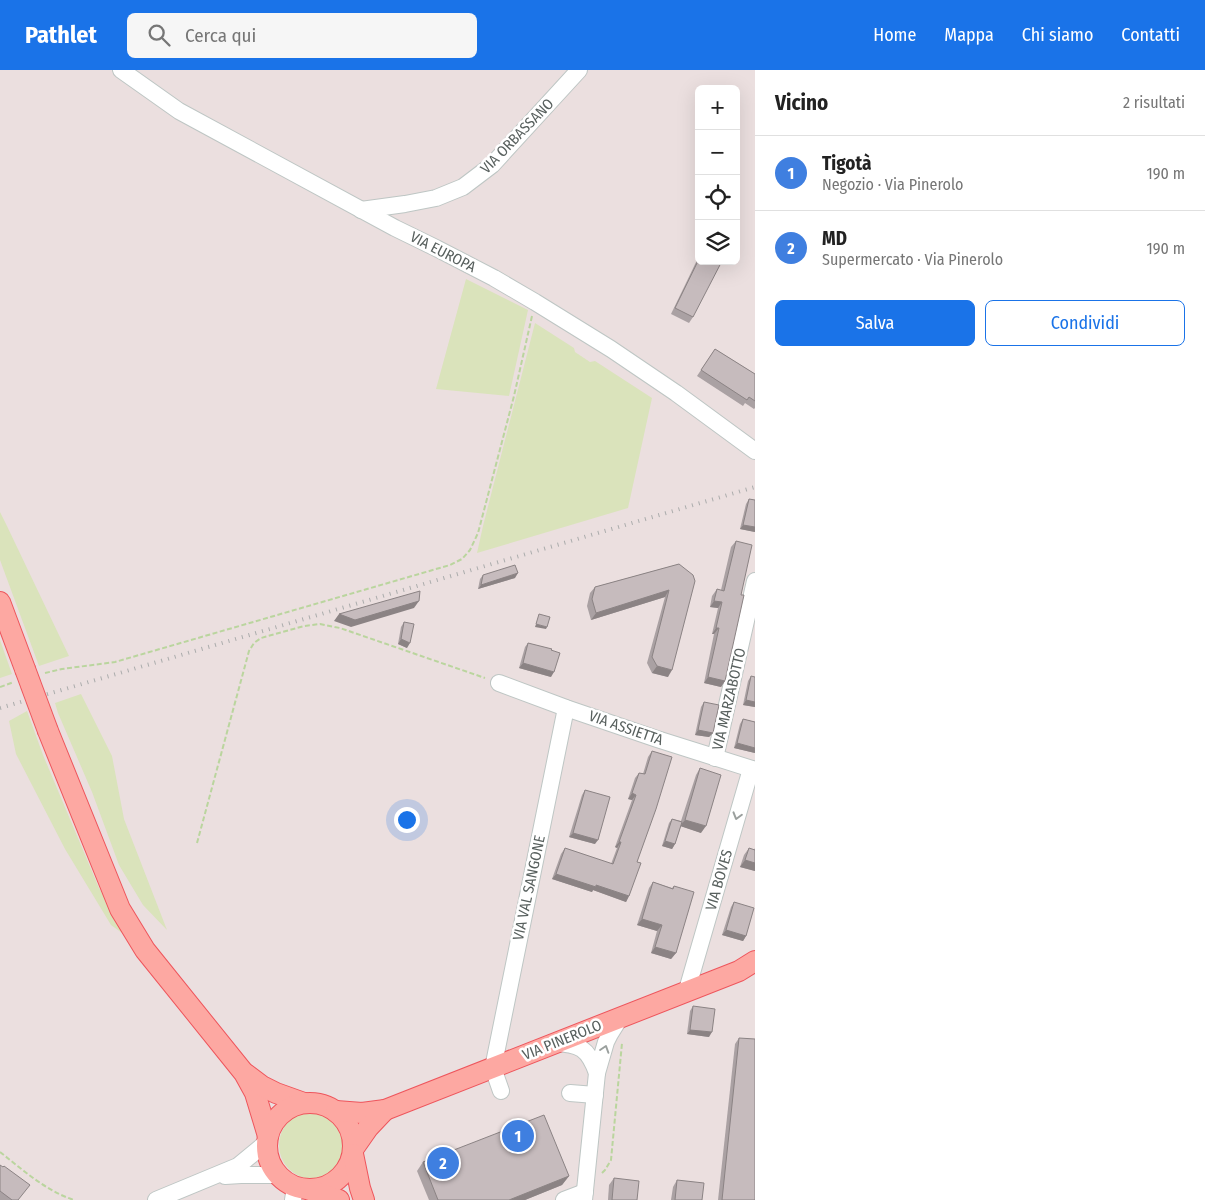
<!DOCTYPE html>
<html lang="it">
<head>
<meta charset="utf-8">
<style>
	:root { --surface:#fff; --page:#f6f6f6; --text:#222; --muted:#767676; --line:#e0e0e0; --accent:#1a73e8 }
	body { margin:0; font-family:"Fira Sans Condensed",sans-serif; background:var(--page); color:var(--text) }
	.controls { position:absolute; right:15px; top:15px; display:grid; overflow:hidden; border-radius:8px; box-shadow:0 5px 20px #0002 }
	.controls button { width:45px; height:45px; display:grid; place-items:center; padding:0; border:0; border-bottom:1px solid var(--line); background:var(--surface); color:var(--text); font:25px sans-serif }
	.you { position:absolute; left:406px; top:749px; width:18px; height:18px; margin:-12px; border:4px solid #fff; border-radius:50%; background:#1a73e8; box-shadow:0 0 0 8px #1a73e833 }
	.badge { display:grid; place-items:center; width:32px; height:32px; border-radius:50%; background:var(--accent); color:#fff; font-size:16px; font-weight:700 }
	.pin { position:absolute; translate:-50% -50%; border:2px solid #fff; box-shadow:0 1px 5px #0006 }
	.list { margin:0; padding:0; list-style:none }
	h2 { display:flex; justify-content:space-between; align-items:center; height:65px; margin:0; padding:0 20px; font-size:21px }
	h2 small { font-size:16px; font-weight:400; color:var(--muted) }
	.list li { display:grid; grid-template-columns:32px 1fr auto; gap:15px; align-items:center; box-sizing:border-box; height:75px; padding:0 20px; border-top:1px solid var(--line) }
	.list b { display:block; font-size:19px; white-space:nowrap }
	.list p { margin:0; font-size:16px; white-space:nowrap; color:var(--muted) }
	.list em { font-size:16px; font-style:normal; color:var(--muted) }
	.actions { display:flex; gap:10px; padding:15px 20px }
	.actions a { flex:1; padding:11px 0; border:1px solid var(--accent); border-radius:8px; text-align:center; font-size:18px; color:var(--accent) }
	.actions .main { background:var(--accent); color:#fff }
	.icon { flex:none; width:28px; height:28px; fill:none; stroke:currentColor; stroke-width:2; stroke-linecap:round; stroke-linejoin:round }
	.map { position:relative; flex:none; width:755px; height:1130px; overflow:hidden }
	header { display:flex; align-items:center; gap:30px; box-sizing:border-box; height:70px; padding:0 25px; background:var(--accent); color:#fff }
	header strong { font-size:24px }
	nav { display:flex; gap:28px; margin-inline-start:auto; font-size:18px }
	.search { width:350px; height:45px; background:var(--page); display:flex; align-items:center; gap:12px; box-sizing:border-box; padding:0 18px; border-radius:8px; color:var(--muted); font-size:19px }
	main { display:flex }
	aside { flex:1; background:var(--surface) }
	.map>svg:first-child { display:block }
	.green { fill:#dae3bb }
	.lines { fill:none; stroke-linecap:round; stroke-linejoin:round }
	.minor-casing { stroke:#bec6c4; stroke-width:18 }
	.major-casing { stroke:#ee555c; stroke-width:22 }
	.path { stroke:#bad59e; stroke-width:2; stroke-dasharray:5 2.5; stroke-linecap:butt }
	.minor { stroke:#fff; stroke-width:16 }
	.major { stroke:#fda8a2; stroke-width:20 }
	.rail { stroke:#abacac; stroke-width:4; stroke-dasharray:1 6; stroke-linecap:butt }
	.major-bridge-casing { stroke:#ee555c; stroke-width:22; stroke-linecap:butt }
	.major-bridge { stroke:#fda8a2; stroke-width:20 }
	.wall { fill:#aaa1a3 }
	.shaded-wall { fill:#8b8384 }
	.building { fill:#c6bbbd; stroke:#8b8384 }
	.oneway { stroke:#9ba09e }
	.labels { text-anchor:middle; stroke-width:5; stroke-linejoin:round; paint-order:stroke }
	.street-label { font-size:15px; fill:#58605e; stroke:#fff }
</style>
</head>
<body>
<header>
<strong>Pathlet</strong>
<div class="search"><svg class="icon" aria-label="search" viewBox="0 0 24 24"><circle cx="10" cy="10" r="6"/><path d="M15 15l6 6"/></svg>Cerca qui</div>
<nav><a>Home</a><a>Mappa</a><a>Chi siamo</a><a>Contatti</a></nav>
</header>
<main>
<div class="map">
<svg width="755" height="1130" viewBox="0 0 755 1130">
	<rect width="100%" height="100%" fill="#ebdfdf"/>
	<g class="green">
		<path d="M466 209 528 240 509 326 436 319Z"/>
		<path d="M535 253 574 278 575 282 590 292 595 291 652 328 628 438 477 483 483 456Z"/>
		<path d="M0 442 6 454 69 586 39 596 0 490Z"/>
		<path d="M0 570 12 604 0 608Z"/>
		<path d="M81 624 112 686 124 749 167 860 143 835 119 795 92 722 58 643 55 633Z"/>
		<path d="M27 641 43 685 99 818 129 868 111 855 65 779 16 684 9 651Z"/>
		<circle cx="313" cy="1075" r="34"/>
	</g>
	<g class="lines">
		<g class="minor-casing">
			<g id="minor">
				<path d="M121 0 179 41 395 158 436 178 494 208 535 232 611 279 676 323 755 381"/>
				<path d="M361 140 405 134 436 128 463 117 492 95 579 0"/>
				<path d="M499 613 566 638 657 669 755 700"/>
				<path d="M715 688 755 511"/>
				<path d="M687 920 751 699"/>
				<path d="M554 973C580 974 588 978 597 1003L606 972 610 964 620 948"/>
				<path d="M501 1021 493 998 566 638"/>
				<path d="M570 1023 595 1025"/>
				<path d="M225 1106 241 1105H278"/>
				<path d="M156 1130 238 1096 267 1072"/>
				<path d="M293 1130 295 1117"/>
				<path d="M564 1130 585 1122"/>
				<path d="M584 1130 597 1003"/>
			</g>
		</g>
		<g class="major-casing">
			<g id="major">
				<path d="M0 532 25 599"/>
				<path d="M48 661 120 839 145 880 244 1003 255 1023 268 1066"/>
				<path d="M246 1004 262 1016 276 1023 304 1033"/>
				<circle cx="310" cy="1076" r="43"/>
				<path d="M336 1041 362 1043 385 1040 739 901 755 891"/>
				<path d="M354 1078 368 1058 385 1040"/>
				<path d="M353 1084 360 1118 364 1130"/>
				<path d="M310 1120 339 1130"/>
			</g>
		</g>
		<g class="path">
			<path d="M45 603 62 599 115 592 450 495 462 489 470 480 478 463 514 326 532 246"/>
			<path d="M0 617 14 612"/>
			<path d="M197 773 249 581 254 573 261 568 304 556 320 554 340 558 485 608"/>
			<path d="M0 1082C23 1100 46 1121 74 1130"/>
			<path d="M602 1103 605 1100 611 1090 622 973"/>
		</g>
		<use href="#minor" class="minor"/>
		<use href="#major" class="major"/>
		<path class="rail" d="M0 638 755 417"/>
		<g class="major-bridge-casing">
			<path id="major-bridge" d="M25 599 48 661"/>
		</g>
		<use href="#major-bridge" class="major-bridge"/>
	</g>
	<g class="wall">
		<path d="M699 186 693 247 689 253 671 244Z"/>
		<path d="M715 279 755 304V338L754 339 745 333 743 336 697 306Z"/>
		<path d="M749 429 755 462 740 459 746 434Z"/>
		<path d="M736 471 741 525 725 611 721 617 704 613 714 564H712L718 538 710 537 712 526 717 519 721 520 731 477Z"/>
		<path d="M679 494 668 607 652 603 647 593 665 527 591 550 587 536 590 523 595 517Z"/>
		<path d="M483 505 515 508 478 519 480 509Z"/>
		<path d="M404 552 407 578 398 574 401 557Z"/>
		<path d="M528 573 551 607 519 598 525 577Z"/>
		<path d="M751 606 755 637 743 635 748 611Z"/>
		<path d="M704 632 713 663 709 667 695 665 701 637Z"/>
		<path d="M743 649 755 652V683L734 678 740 654Z"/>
		<path d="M652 681 637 792 629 826 626 832 593 820 592 822 552 809 561 784 565 778 611 794 617 778 615 777 632 730 628 729 635 708 639 703 643 704 648 687Z"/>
		<path d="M700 698 701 763 681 756 675 774 672 779 662 776 669 753 672 749 681 751 696 705Z"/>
		<path d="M585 720 595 774 569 767 582 725Z"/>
		<path d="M749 778 754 780 755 778V801L740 797 744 785Z"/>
		<path d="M653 812 672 818 674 816 676 883 671 889 651 883 657 861 637 855 649 818Z"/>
		<path d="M734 832 746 866 743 871 722 865 731 837Z"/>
		<path d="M693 936 709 967 687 964 690 941Z"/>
		<path d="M739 968 755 1130H718L735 974Z"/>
		<path d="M423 1092 569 1106 562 1115 525 1130H429L417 1101Z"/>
		<path d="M0 1095 18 1130H0Z"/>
		<path d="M614 1108 637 1130H608L609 1115Z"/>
		<path d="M677 1110 702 1130H671L673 1117Z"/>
	</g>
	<g class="shaded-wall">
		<path d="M743 455 755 457V462L740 459Z"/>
		<path d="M518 503 515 508 478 519 481 515Z"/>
		<path d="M669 520 665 527 591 550 596 543Z"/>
		<path d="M419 531 414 538 351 557 334 551 339 544Z"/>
		<path d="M714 531 722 532 718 538 710 537Z"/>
		<path d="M536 554 547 557 546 559 535 557Z"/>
		<path d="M716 558H719L714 564H712Z"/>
		<path d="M401 569 410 573 407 578 398 574Z"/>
		<path d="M523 593 554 602 551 607 519 598Z"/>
		<path d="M657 596 672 600 668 607 652 603Z"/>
		<path d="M708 607 725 611 721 617 704 613Z"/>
		<path d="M746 630 755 632V637L743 635Z"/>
		<path d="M698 660 713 663 709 667 695 665Z"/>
		<path d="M737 673 755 678V683L734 678Z"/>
		<path d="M632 723 636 725 632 730 628 729Z"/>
		<path d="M685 750 706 756 701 763 680 756Z"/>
		<path d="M573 763 598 770 595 774 569 767Z"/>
		<path d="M665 771 675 774 672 779 662 776Z"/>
		<path d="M619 772H621L617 778 615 777Z"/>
		<path d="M745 790 755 793V801L740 797Z"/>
		<path d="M556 804 596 815 629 826 626 832 593 820 592 822 552 809Z"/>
		<path d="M642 849 662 855 657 861 637 855Z"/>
		<path d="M726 860 746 866 743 871 722 865Z"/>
		<path d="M655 877 676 883 671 889 651 883Z"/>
		<path d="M690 960 712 962 709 967 687 964Z"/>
		<path d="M569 1106 562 1115 525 1130H509Z"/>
	</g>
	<g class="building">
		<path d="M699 189V191H722L693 247 675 238Z"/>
		<path d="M715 279 755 304V331L749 327 747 330 701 300Z"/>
		<path d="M749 429 755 430V457L743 455Z"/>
		<path d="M736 471 752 475 741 525H744L725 611 708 607 719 558H716L722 532 714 531 717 519 724 521Z"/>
		<path d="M679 494 693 505 695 511 672 600 657 596 652 587 669 520 596 543 592 529 595 517Z"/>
		<path d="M515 495 518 503 481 515 483 505Z"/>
		<path d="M420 521 419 531 355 550 339 544Z"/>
		<path d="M539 544 550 547 547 557 536 554Z"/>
		<path d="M404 552 414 554 410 573 401 569Z"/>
		<path d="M528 573 552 579 551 580 560 583 554 602 523 593Z"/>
		<path d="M751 606 755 607V632L746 630Z"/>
		<path d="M704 632 719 635 713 663 698 660Z"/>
		<path d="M743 649 755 652V678L737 673Z"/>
		<path d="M652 681 672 687 656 739 637 792 641 793 629 826 596 815V817L556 804 565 778 613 794 621 772H619L636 725 632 723 639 703 645 704Z"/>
		<path d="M700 698 721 705 706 756 685 750Z"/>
		<path d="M585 720 610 727 598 770 573 763Z"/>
		<path d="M672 749 682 752 675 774 665 771Z"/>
		<path d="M749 778 755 780V793L745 790Z"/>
		<path d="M653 812 673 819 674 816 694 822 676 883 655 877 662 855 642 849Z"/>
		<path d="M734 832 754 838 746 866 726 860Z"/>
		<path d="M693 936 715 939 712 962 690 960Z"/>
		<path d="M739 968 755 969V1130H722Z"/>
		<path d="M544 1045 569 1106 509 1130H438L423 1092Z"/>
		<path d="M0 1095 3 1097 4 1096 30 1115 18 1130H12L0 1121Z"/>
		<path d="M614 1108 639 1111 637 1130H612Z"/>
		<path d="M677 1110 704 1113 702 1130H675Z"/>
	</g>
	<defs><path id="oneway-chevron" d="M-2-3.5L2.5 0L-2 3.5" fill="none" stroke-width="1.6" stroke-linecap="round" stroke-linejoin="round" transform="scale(1.25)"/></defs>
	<g class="oneway">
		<use href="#oneway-chevron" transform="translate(737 746) rotate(106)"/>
		<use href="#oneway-chevron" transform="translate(605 979) rotate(-72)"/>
	</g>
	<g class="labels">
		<g class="street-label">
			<text transform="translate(517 66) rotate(-46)" y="5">VIA ORBASSANO</text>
			<text transform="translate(443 182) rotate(27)" y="5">VIA EUROPA</text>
			<text transform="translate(729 629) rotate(-77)" y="5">VIA MARZABOTTO</text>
			<text transform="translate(626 658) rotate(19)" y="5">VIA ASSIETTA</text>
			<text transform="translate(719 810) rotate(-74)" y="5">VIA BOVES</text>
			<text transform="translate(529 818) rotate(-78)" y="5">VIA VAL SANGONE</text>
			<text transform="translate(562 970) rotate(-22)" y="5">VIA PINEROLO</text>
		</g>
	</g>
</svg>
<div class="controls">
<button>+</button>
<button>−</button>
<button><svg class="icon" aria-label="locate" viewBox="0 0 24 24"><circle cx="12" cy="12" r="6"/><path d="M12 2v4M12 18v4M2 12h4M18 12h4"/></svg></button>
<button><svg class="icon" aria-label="layers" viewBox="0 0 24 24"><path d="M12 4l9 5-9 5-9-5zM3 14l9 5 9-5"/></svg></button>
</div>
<div class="you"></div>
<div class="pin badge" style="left:518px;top:1066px;background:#3f7fe0">1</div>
<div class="pin badge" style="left:443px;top:1093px;background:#3f7fe0">2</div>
</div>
<aside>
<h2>Vicino<small>2 risultati</small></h2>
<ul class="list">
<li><span class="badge" style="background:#3f7fe0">1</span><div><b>Tigotà</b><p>Negozio · Via Pinerolo</p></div><em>190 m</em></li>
<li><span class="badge" style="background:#3f7fe0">2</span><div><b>MD</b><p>Supermercato · Via Pinerolo</p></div><em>190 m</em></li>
</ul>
<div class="actions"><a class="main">Salva</a><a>Condividi</a></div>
</aside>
</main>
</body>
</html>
